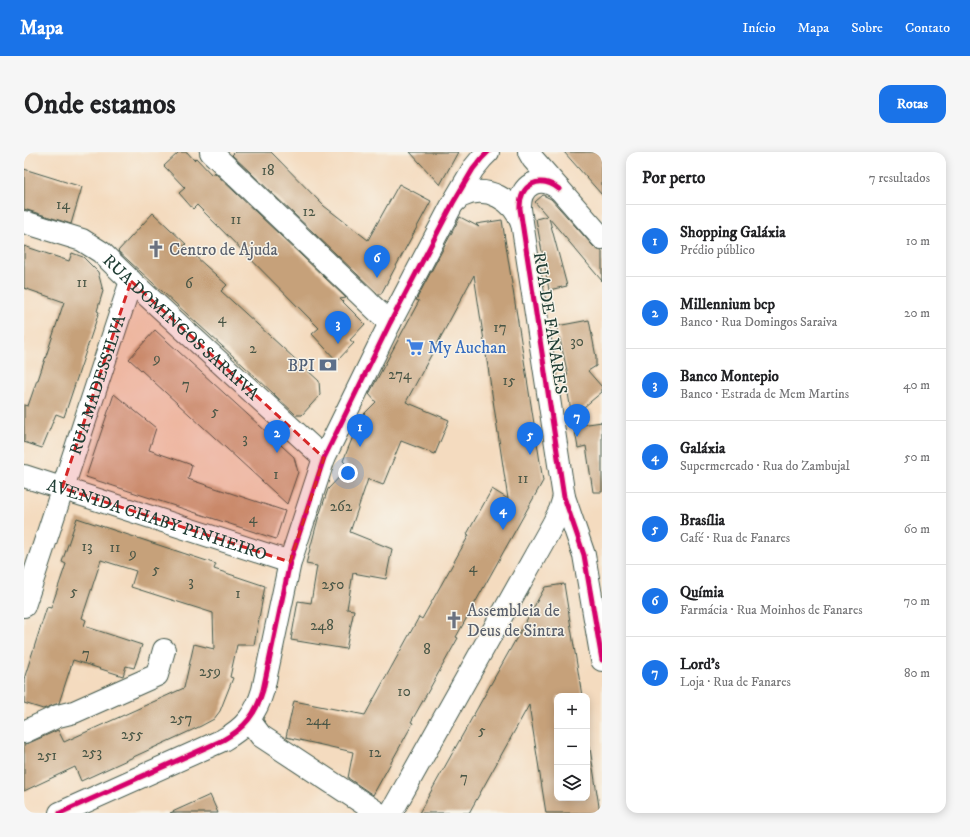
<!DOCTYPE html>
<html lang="pt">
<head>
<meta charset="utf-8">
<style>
	:root { --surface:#fff; --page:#f6f6f6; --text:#202124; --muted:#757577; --line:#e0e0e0; --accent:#1a73e8 }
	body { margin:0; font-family:"IM FELL DW Pica",serif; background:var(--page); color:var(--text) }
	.controls { position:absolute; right:12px; bottom:12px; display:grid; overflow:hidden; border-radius:8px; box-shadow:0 2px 10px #0003 }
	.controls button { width:36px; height:36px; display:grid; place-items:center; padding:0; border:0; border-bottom:1px solid var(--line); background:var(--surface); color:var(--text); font:20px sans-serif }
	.you { position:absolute; left:324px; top:321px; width:14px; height:14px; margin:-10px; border:3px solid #fff; border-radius:50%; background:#1a73e8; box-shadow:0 0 0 6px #1a73e833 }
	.badge { display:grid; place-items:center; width:26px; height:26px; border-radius:50%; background:var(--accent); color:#fff; font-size:13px; font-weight:700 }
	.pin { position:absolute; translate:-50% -33px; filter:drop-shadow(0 1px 2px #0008) }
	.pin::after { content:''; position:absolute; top:21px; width:14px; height:12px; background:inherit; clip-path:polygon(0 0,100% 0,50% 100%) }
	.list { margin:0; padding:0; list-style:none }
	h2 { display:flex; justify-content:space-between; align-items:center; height:52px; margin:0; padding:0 16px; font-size:17px }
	h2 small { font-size:13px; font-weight:400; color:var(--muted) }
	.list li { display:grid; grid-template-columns:26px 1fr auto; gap:12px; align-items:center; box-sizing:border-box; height:72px; padding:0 16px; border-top:1px solid var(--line) }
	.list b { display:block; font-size:15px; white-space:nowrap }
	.list p { margin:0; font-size:13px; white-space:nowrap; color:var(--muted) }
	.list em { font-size:13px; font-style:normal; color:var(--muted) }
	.icon { flex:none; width:22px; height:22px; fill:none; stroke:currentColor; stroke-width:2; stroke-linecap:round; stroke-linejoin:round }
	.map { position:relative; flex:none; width:578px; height:661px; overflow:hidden; border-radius:12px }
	header { display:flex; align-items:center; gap:24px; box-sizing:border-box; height:56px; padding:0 20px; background:var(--accent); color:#fff }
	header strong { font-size:19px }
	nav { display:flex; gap:22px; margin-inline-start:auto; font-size:14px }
	.intro { display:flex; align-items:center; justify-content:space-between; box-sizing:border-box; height:96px; padding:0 24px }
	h1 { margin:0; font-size:28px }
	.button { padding:10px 18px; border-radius:12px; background:var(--accent); color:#fff; font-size:14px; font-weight:700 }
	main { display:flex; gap:24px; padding:0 24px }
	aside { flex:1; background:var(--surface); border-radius:12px; box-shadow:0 2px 10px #0003 }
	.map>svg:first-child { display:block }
	.building { fill:#c6a17a }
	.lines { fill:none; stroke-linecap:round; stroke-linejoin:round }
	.minor-casing { stroke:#3f5549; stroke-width:24 }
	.minor { stroke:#fff; stroke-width:22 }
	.cycleway-casing { stroke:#f7f3e8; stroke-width:8 }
	.cycleway { stroke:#d6006c; stroke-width:5 }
	.marked { fill:#d62828; fill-opacity:0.2; stroke:#d62828; stroke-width:3; stroke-dasharray:8 5; stroke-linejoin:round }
	.labels { text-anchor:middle; stroke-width:3; stroke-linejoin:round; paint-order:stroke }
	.number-label { font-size:15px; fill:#495646 }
	.worship-label { font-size:17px; fill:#5b616d; stroke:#f7f3e8; text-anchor:start }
	.street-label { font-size:17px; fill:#1f3d34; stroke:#f7f3e8 }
	.shop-label { font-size:17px; fill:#366cbe; stroke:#f7f3e8; text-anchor:start }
	.service-label { font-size:17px; fill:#4e5e75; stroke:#f7f3e8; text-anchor:end }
</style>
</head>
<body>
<header>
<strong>Mapa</strong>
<nav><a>Início</a><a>Mapa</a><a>Sobre</a><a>Contato</a></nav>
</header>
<div class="intro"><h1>Onde estamos</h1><a class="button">Rotas</a></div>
<main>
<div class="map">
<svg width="578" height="661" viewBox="0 0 578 661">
	<rect width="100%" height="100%" fill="#f7f3e8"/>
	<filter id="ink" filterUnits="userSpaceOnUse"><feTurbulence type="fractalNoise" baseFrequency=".025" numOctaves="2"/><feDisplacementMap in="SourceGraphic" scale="8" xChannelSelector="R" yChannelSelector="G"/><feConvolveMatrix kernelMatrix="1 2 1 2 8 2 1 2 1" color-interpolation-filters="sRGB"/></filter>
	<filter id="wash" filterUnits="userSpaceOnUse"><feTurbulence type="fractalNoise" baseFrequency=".012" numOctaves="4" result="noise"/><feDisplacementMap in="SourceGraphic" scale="16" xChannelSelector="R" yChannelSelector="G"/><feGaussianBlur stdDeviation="0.9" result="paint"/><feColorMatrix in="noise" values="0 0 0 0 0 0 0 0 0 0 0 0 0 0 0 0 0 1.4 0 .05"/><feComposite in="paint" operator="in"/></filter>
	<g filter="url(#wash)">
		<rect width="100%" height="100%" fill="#f4dbbf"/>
		<g id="blocks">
			<g class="building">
				<path d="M155 0H163L170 8 172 6 188 23 190 20 322 146 316 147 341 172 326 188 330 191 313 209 288 182 295 176 173 53 169 57 155 41 161 36 140 14Z"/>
				<path d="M211 0H247L300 54 344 88 375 32 407 49 357 142H354L208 3Z"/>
				<path d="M386 0H434L416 33Z"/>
				<path d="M540 0H578V43Z"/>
				<path d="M0 17 58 35 47 72 0 57Z"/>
				<path d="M519 43 527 47 569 94 574 98 578 99V129L525 66 543 134 525 138 512 67 523 64 511 50Z"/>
				<path d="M129 61 162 92 160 94 203 133 197 139 295 229 296 243 278 263H272L232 225 94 99Z"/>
				<path d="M436 65 455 75 452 72 478 68 519 329 432 485 434 486 387 570 389 571 349 643 324 626 329 600 262 585 270 549 341 563 395 465 398 467 445 383 443 382 468 337 484 347 450 123 382 250 425 268 411 302 377 289 359 333 344 327 326 380 368 397 362 427 329 421 323 457 330 458 322 497 267 488 274 449 287 451 293 414 282 412 294 367 304 337 325 315 319 309 337 265 352 250 345 242 395 149 392 148Z"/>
				<path d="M0 94 45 109 48 101 59 105 74 120 79 139 73 159 75 160 40 265 32 262 18 296 0 290V253L4 254 13 228H14L40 150 0 136Z"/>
				<path d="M565 168 572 205V214L564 219 578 235V240L548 265 541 223H544L533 174Z"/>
				<path d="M131 178 270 305 274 320 263 352 105 207Z"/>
				<path d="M90 242 132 276 125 298 168 313 164 327 261 359 252 387 62 325Z"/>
				<path d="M578 270V340H569L562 294 554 296 550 274Z"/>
				<path d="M53 366 192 412 190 417 241 434 230 493H213L206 525 209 526 196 559 190 567 177 574 57 629 51 615 0 639V592L5 591 34 578 40 590 160 536 170 492 190 497 189 461 107 435 112 419 77 408 58 466 62 468 60 474 118 493 110 516 102 514 99 524 49 508 35 551 19 557 0 551V527L23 455 27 456 42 412 38 410Z"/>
				<path d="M540 432 558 544H533V646H563V577L576 661H522L505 553 445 661H395L521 435Z"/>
				<path d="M186 643 194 661H146Z"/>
			</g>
		</g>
	</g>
	<g filter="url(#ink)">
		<use href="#blocks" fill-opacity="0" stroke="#3f5549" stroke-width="1"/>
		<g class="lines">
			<g class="minor-casing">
				<g id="minor">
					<path d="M187 0 366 171"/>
					<path d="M505 0 509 7 578 86"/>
					<path d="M535 37C516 22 495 32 496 57L540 345 560 403 578 508"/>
					<path d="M429 51C432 49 435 45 438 44 463 32 490 48 498 72"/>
					<path id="s1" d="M0 70 58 88 77 100 107 129 300 306"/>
					<path id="s2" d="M0 324 266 410"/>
					<path id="s3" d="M0 454 107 129"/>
					<path d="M225 568 237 584 354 661"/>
					<path d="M0 580 34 564 50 560 133 523 140 498"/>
					<path d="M36 661 199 588C221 576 232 562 239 538L266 410 300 306 366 171 429 51 449 17 458 6 464 0"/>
					<path d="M367 661 529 372 536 358 540 345"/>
				</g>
			</g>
			<use href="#minor" class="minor"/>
			<g class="cycleway-casing">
				<g id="cycleway">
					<path d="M535 37C516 22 495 32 496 57L540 345 560 403 578 508"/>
					<path d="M36 661 199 588C221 576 232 562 239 538L266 410 300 306 366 171 429 51 449 17 458 6 464 0"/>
				</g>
			</g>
			<use href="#cycleway" class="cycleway"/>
		</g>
	</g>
	<path class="marked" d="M107 129 300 306 266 410 38 336Z"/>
	<defs>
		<g id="church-bare" transform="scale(1.38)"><path d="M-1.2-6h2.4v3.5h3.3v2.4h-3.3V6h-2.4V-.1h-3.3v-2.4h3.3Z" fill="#6b7280" stroke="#f7f3e8" stroke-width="2.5" paint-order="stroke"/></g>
		<g id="supermarket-bare" transform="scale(1.38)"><path d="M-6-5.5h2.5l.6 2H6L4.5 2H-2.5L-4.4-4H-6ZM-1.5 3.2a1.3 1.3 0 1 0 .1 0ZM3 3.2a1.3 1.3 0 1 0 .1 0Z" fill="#3f7fe0" stroke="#f7f3e8" stroke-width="2.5" paint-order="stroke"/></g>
		<g id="bank-bare" transform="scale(1.38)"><path d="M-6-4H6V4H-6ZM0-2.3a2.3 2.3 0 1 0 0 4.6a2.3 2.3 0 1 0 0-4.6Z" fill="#5c6f8a" stroke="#f7f3e8" stroke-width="2.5" paint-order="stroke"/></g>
	</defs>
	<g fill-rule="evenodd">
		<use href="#church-bare" x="132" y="97"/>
		<use href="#supermarket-bare" x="391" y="195"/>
		<use href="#bank-bare" x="304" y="213"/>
		<use href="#church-bare" x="430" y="468"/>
	</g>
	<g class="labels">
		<g class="number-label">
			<text x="244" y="23">18</text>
			<text x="39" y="57">14</text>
			<text x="285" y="64">12</text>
			<text x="212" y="72">11</text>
			<text x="58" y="135">11</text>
			<text x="165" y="136">6</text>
			<text x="198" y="171">4</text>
			<text x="476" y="180">17</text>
			<text x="553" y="194">30</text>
			<text x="229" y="201">2</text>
			<text x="133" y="211">9</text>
			<text x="376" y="227">274</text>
			<text x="485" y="233">15</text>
			<text x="162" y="237">7</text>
			<text x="191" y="264">5</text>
			<text x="221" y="291">3</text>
			<text x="252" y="327">1</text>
			<text x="499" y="331">11</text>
			<text x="317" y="359">262</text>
			<text x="229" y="371">4</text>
			<text x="63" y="399">13</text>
			<text x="91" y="400">11</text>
			<text x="109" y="406">9</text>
			<text x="449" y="420">4</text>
			<text x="132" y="422">5</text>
			<text x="167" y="434">3</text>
			<text x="309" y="437">250</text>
			<text x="50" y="444">5</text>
			<text x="214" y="446">1</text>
			<text x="298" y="478">248</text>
			<text x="403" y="502">8</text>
			<text x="62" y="506">7</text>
			<text x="186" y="524">259</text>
			<text x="380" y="544">10</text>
			<text x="157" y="571">257</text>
			<text x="294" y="573">244</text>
			<text x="458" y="583">5</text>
			<text x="108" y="587">255</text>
			<text x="68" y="605">253</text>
			<text x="351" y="605">12</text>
			<text x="23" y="608">251</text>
			<text x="440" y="630">7</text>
		</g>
		<g class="worship-label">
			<text x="145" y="103">Centro de Ajuda</text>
			<text x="443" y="464">Assembleia de<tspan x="443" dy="20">Deus de Sintra</tspan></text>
		</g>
		<g class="street-label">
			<text transform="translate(527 171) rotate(81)" y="6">RUA DE FANARES</text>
			<text dy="6" stroke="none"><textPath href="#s1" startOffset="193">RUA DOMINGOS SARAIVA</textPath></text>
			<text dy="6" stroke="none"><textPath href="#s3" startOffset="233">RUA MADESSILVA</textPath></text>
			<text dy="6" stroke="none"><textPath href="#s2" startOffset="140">AVENIDA CHABY PINHEIRO</textPath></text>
		</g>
		<g class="shop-label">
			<text x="404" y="201">My Auchan</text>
		</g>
		<g class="service-label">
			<text x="291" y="219">BPI</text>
		</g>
	</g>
</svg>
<div class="controls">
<button>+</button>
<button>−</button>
<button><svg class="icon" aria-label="layers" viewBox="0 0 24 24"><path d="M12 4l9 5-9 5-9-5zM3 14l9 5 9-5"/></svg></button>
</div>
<div class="you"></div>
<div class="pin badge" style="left:336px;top:295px">1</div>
<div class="pin badge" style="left:253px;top:301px">2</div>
<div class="pin badge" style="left:314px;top:192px">3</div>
<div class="pin badge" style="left:479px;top:378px">4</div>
<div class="pin badge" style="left:506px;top:303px">5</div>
<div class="pin badge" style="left:353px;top:126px">6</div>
<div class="pin badge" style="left:553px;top:285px">7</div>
</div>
<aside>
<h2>Por perto<small>7 resultados</small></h2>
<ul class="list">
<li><span class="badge">1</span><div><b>Shopping Galáxia</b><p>Prédio público</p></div><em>10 m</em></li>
<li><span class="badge">2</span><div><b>Millennium bcp</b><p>Banco · Rua Domingos Saraiva</p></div><em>20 m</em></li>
<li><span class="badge">3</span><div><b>Banco Montepio</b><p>Banco · Estrada de Mem Martins</p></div><em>40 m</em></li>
<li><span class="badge">4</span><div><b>Galáxia</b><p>Supermercado · Rua do Zambujal</p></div><em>50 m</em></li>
<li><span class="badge">5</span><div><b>Brasília</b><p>Café · Rua de Fanares</p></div><em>60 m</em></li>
<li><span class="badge">6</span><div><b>Químia</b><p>Farmácia · Rua Moinhos de Fanares</p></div><em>70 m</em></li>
<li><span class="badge">7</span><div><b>Lord's</b><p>Loja · Rua de Fanares</p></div><em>80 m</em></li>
</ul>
</aside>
</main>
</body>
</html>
